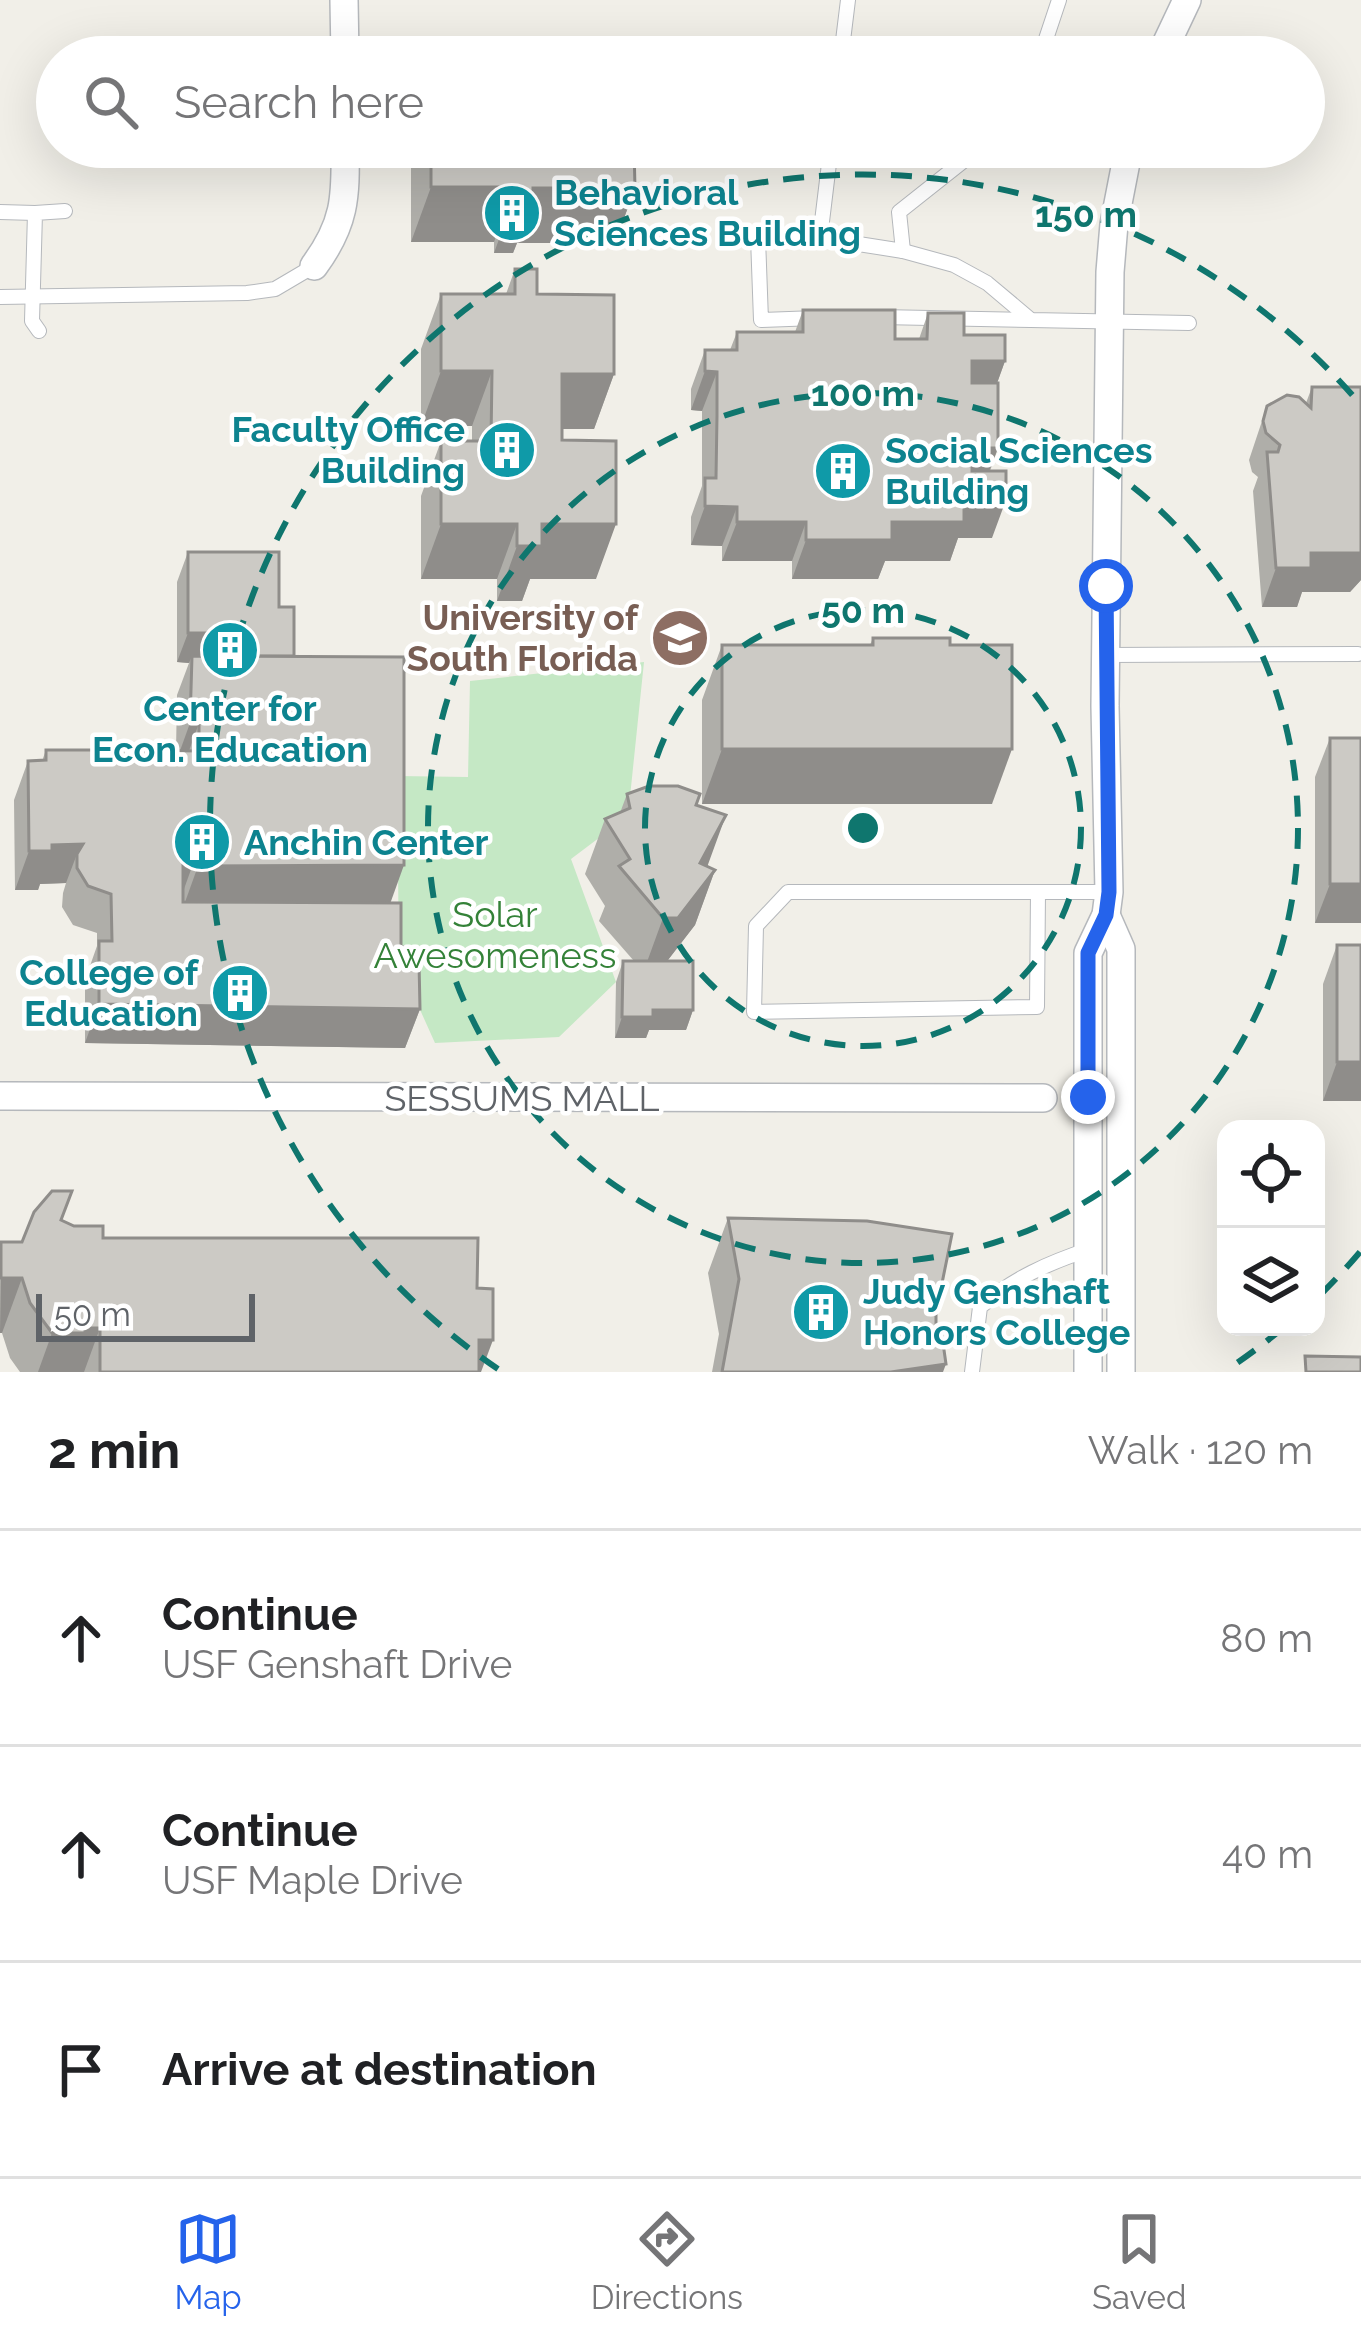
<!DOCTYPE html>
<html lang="en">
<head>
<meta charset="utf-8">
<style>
	:root { --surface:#fff; --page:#f2f2f2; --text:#202124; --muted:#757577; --line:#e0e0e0; --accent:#2563eb }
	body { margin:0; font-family:Raleway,sans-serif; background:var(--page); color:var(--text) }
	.controls { position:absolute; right:36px; bottom:36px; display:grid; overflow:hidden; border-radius:24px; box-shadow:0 12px 48px #0002 }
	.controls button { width:108px; height:108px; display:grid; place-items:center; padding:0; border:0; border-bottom:3px solid var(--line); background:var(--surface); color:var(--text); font:60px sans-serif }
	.scale { position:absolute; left:36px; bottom:30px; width:219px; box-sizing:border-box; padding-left:12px; border:6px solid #5f6368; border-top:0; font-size:33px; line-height:42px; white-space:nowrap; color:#5f6368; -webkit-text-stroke:9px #fff; paint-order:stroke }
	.stop { position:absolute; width:36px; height:36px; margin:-27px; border:9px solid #2563eb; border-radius:50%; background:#fff }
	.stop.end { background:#2563eb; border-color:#fff; box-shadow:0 3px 12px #0008 }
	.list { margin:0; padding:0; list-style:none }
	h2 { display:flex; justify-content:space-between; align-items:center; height:156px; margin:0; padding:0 48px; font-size:51px }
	h2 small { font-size:39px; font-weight:400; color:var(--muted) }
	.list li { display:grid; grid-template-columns:78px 1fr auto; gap:36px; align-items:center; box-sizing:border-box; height:216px; padding:0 48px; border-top:3px solid var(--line) }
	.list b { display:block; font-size:45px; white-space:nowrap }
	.list p { margin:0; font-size:39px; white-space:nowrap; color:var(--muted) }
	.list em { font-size:39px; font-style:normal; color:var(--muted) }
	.icon { flex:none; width:66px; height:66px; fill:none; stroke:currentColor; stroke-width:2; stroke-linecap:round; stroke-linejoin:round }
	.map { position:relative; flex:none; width:1361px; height:1372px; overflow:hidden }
	.search { position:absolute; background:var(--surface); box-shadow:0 12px 48px #0002; left:36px; right:36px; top:36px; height:132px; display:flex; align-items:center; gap:30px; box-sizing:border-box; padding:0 42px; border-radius:66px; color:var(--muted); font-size:45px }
	.sheet { height:804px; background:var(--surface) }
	nav { display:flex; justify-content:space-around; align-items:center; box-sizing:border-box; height:168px; border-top:3px solid var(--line); background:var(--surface); font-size:33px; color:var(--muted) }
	nav a { display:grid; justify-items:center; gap:6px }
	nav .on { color:var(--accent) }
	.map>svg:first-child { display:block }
	.green { fill:#c5e8c5 }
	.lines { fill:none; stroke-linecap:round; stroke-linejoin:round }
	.lane-casing { stroke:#b5b8bc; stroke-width:16 }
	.street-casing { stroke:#b5b8bc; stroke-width:30 }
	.lane { stroke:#fff; stroke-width:14 }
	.street { stroke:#fff; stroke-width:27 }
	.wall { fill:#afaea9 }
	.shaded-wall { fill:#8f8d8a }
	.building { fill:#cccac5; stroke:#8f8d8a; stroke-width:3 }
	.route { stroke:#2563eb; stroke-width:15 }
	.ring { fill:none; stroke:#0f766e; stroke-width:6; stroke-dasharray:21 15 }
	.labels { text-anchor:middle; stroke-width:9; stroke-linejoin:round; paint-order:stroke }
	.culture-label { font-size:36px; font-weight:bold; fill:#0d838f; stroke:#fff; text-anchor:start }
	.education-label { font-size:36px; font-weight:bold; fill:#785e54; stroke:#fff; text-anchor:end }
	.park-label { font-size:36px; fill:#348238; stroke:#fff }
	.street-label { font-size:36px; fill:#5f6368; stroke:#fff }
	.centre { fill:#0f766e; stroke:#fff; stroke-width:6 }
	.ring-label { font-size:36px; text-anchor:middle; font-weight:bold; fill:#0f766e; stroke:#fff; stroke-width:9; stroke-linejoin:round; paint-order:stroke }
</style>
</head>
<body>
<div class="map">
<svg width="1361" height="1372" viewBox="0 0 1361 1372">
	<rect width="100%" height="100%" fill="#f1efe8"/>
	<path class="green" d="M644 662 628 816 571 859 616 982 559 1037 435 1043 399 963 397 776 468 777 470 681Z"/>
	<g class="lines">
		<g class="lane-casing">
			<g id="lane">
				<path d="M841 57 848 0"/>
				<path d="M1040 57 1059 0"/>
				<path d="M831 147 820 238 903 251 954 265 987 283 1031 320 1189 323"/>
				<path d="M0 212 35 213"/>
				<path d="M903 251 899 212 981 147"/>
				<path d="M0 297 247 293 275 289 314 266"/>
				<path d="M880 317 1031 320"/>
				<path d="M816 318 761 320 758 238H820"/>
				<path d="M39 331 32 321 35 213 65 211"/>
				<path d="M1106 655 1358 654"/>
				<path d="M1038 892 1037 1007 754 1012 756 926 788 892H1109"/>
				<path d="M972 1372 980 1307C1014 1278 1048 1263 1090 1249"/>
			</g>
		</g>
		<g class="street-casing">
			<g id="street">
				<path d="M344 0 345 57"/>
				<path d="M1160 57 1187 0"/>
				<path d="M314 266C345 224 346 198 345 147"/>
				<path d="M1106 915 1121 949V1372"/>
				<path d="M0 1096 1043 1098"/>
				<path d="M1088 1372V953L1106 915 1109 892 1105 706 1110 272 1114 224 1129 147"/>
			</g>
		</g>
		<use href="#lane" class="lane"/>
		<use href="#street" class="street"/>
	</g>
	<g class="wall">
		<path d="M411 147H634L635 188 615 243H517L513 253H494V242H411Z"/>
		<path d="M515 269 537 294 614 374 594 429H562V440L596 579H530L522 601H497V579H421V496L441 441H472V426H421V349L441 294H506Z"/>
		<path d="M803 310 895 339H919L928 313 1005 361 997 383 998 448 990 471 992 538H958L950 561H885L878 579H792V561H722V546L691 545V517L702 486V411L691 410V389L705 350H730L737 332H795Z"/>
		<path d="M1312 387H1361V580L1350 592H1302L1297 607H1262L1253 491 1258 477 1252 472 1249 460 1267 406 1306 403Z"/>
		<path d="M188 552 279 607 294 656 390 903 401 947 409 961 420 1009 405 1048 85 1043V980L97 946V933L73 925 62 907 63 893 66 883 40 884 38 890H15L14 800 28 761H42L46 750 176 751 177 695 189 663 177 662V582Z"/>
		<path d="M873 638 950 645 992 804H702V700L722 645H870Z"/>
		<path d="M1330 738 1361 923H1315V777Z"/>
		<path d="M627 794 696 805 707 867 715 870 695 925 667 961 693 1010 686 1030H649L646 1038H615L616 982 623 961H634L599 921 605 906 585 874 605 819 620 813Z"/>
		<path d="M1337 945 1361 1101H1323V984Z"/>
		<path d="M728 1218 936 1307V1329L943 1372H712L719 1334 708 1273Z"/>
		<path d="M61 1220 103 1238 477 1288 481 1372H20L10 1358 2 1333H0V1244L22 1242Z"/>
	</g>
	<g class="shaded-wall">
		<path d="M431 187H514L494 242H411Z"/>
		<path d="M533 188H635L615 243H517L513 253H494L514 198Z"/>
		<path d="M972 361H1005L991 400H958Z"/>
		<path d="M441 371H492L472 426H421Z"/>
		<path d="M705 371 717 372 702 411 691 410Z"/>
		<path d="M562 374H614L594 429H542Z"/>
		<path d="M972 448H998L983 487H958Z"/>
		<path d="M964 500H1006L992 538H958L950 561H885L878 579H792L806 540 892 522Z"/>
		<path d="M705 506 737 507 722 546 691 545Z"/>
		<path d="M737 522H806L792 561H722Z"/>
		<path d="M441 524H517L497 579H421Z"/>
		<path d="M542 524H616L596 579H530L522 601H497L517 546Z"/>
		<path d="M1311 553H1361V580L1350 592H1302L1297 607H1262L1276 568Z"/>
		<path d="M188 633H228L217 663 192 656 189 663 177 662Z"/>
		<path d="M190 723H199L185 762H176Z"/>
		<path d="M722 749H1012L992 804H702Z"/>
		<path d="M726 815 706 870H715L695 925 658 973H643L663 918 700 863Z"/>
		<path d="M83 844 77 854 66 883 40 884 38 890H15L29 851 52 845Z"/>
		<path d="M183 850H198L184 889H168Z"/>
		<path d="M404 865 390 904 184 905 198 866Z"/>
		<path d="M1330 884H1361V923H1315Z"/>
		<path d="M99 1004 420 1009 405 1048 85 1043Z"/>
		<path d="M653 1010H693L686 1030H649L646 1038H615L622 1017Z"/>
		<path d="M1337 1062H1361V1101H1323Z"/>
		<path d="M1 1278H22L2 1333H0Z"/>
		<path d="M85 1328H100L84 1372H38L52 1333Z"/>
		<path d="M479 1340H493L481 1372H467Z"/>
		<path d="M946 1364 943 1372H891Z"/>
	</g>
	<g class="building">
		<path d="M431 147H634L635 188H533V198H514V187H431Z"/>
		<path d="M515 269H537V294L614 295V374H562V440L616 441V524H542V546H517V524H441V441H491L492 371H441V294H515Z"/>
		<path d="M803 310H895V339H927L928 313H964V335H1005V361H972V383H998V448H972V471H1006V500H964V522H892V540H806V522H737V507L705 506V478H716L717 416V372L705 371V350H737V332H803Z"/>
		<path d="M1312 387H1361V553H1311V568H1276L1267 452H1278L1280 445 1266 433 1263 421 1267 406 1287 395 1299 397 1311 408Z"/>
		<path d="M188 552H279V607H294V656H228V633H188Z"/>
		<path d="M873 638H950V645H1012V749H722V645H873Z"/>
		<path d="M192 656 404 657V865L198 866V850H183V902L401 903V947H409V961L419 962 420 1009 99 1004V941H112L111 894 88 886 77 868V854L83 844 52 845V851H29L28 761 46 760V750H92L102 738 113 739 122 750 199 751V723H190Z"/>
		<rect x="1330" y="738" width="31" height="146"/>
		<path d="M649 786H678L700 794 696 805 726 815 700 863 715 870 678 918H663L619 866 630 859 605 819 630 808 627 794Z"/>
		<rect x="1337" y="945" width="24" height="117"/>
		<path d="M623 961H693V1010H653V1017H622Z"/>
		<path d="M52 1191H72L61 1220 74 1226H103V1238H478L477 1288 493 1289V1340H479V1372H100V1328H85V1333H52L30 1303 22 1278H1V1242H22L34 1212Z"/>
		<path d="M728 1218 867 1221 952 1234 939 1298H936V1329H941L946 1364 891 1372H722L739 1279Z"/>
		<path d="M1305 1356 1361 1357V1372H1306Z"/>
	</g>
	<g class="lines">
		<path class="route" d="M1088 1097V953L1106 915 1109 892 1106 586"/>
	</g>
	<g class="ring">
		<circle cx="863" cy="828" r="218"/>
		<circle cx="863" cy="828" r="435"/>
		<path d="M1360 1252A653 653 0 0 1 1317 1298M1283 1328A653 653 0 0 1 1228 1369M498 1369A653 653 0 1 1 1360 404"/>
	</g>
	<defs>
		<g id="building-disc" transform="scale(3)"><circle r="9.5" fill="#0f9aa8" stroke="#fff"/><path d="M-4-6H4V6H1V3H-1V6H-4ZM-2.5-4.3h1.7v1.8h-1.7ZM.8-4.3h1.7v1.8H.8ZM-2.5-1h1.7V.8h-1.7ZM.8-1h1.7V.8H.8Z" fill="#fff"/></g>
		<g id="university-disc" transform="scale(3)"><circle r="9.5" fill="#8d6e63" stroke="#fff"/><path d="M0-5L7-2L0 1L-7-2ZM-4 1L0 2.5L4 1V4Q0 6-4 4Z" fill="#fff"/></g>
	</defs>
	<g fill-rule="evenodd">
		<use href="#building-disc" x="512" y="213"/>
		<use href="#building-disc" x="507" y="450"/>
		<use href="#building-disc" x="843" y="471"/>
		<use href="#university-disc" x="680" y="638"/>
		<use href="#building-disc" x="230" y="650"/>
		<use href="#building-disc" x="202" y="842"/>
		<use href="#building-disc" x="240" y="993"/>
		<use href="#building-disc" x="821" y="1312"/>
	</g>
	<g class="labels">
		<g class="culture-label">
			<text x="554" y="205">Behavioral<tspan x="554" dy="41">Sciences Building</tspan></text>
			<text x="465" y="442" text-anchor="end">Faculty Office<tspan x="465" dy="41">Building</tspan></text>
			<text x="885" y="463">Social Sciences<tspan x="885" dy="41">Building</tspan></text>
			<text x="230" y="721" text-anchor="middle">Center for<tspan x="230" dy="41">Econ. Education</tspan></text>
			<text x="244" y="855">Anchin Center</text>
			<text x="198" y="985" text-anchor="end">College of<tspan x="198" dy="41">Education</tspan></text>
			<text x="863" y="1304">Judy Genshaft<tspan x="863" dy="41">Honors College</tspan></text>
		</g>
		<g class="education-label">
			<text x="638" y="630">University of<tspan x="638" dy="41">South Florida</tspan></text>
		</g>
		<g class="park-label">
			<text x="495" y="927">Solar<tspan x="495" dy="41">Awesomeness</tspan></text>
		</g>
		<g class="street-label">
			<text x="522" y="1111">SESSUMS MALL</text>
		</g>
	</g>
	<circle cx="863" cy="828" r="18" class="centre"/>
	<g class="ring-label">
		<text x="1086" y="227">150 m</text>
		<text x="863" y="406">100 m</text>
		<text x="863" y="623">50 m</text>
	</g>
</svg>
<div class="controls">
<button><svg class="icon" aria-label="locate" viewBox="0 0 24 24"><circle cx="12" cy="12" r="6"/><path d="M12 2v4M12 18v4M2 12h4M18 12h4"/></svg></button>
<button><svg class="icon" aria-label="layers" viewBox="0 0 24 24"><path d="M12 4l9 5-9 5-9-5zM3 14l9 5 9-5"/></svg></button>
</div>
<div class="scale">50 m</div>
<div class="stop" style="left:1106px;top:586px"></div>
<div class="stop end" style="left:1088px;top:1097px"></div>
<div class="search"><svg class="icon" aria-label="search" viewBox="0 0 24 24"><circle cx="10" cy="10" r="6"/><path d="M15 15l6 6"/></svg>Search here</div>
</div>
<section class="sheet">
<h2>2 min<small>Walk · 120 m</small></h2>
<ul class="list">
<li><svg class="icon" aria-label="ahead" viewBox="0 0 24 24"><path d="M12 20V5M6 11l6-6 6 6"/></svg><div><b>Continue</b><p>USF Genshaft Drive</p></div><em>80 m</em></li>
<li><svg class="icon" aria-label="ahead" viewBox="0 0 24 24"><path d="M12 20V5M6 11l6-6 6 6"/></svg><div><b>Continue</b><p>USF Maple Drive</p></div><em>40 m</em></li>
<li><svg class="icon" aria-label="arrive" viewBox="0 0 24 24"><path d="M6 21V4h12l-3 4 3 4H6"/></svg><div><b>Arrive at destination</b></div></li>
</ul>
</section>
<nav>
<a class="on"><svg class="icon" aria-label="map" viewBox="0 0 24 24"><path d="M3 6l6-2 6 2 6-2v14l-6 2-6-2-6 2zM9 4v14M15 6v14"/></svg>Map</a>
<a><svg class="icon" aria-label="directions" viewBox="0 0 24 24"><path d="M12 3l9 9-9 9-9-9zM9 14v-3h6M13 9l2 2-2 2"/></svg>Directions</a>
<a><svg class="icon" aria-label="saved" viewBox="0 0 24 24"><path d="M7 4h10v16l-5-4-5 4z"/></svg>Saved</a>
</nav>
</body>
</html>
